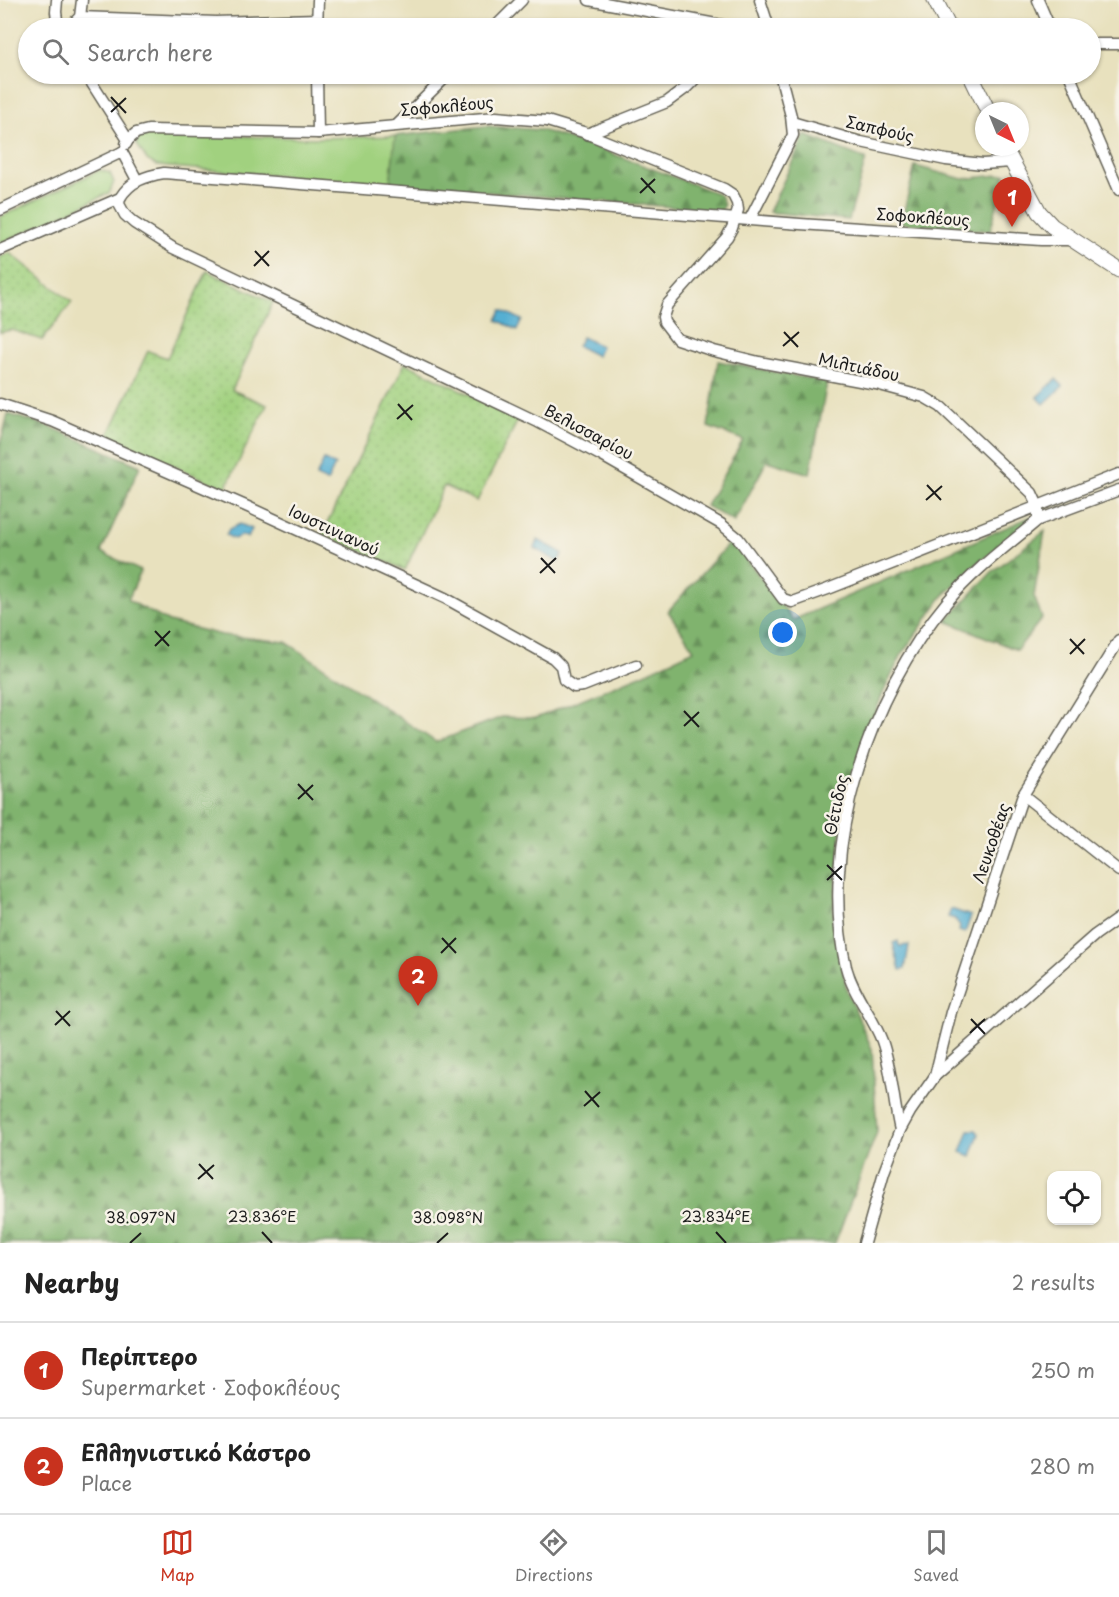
<!DOCTYPE html>
<html lang="en">
<head>
<meta charset="utf-8">
<style>
	:root { --surface:#fff; --page:#f6f6f6; --text:#222; --muted:#767676; --line:#e0e0e0; --accent:#c8321e }
	body { margin:0; font-family:"Playpen Sans",sans-serif; background:var(--page); color:var(--text) }
	.controls { position:absolute; right:18px; bottom:18px; display:grid; overflow:hidden; border-radius:12px; box-shadow:0 2px 4px #0004 }
	.controls button { width:54px; height:54px; display:grid; place-items:center; padding:0; border:0; border-bottom:2px solid var(--line); background:var(--surface); color:var(--text); font:30px sans-serif }
	.compass { position:absolute; left:975px; top:102px; width:54px; height:54px; border-radius:50%; background:var(--surface); box-shadow:0 2px 4px #0004; rotate:137deg }
	.you { position:absolute; left:783px; top:633px; width:21px; height:21px; margin:-15px; border:4px solid #fff; border-radius:50%; background:#1a73e8; box-shadow:0 0 0 9px #1a73e833 }
	.badge { display:grid; place-items:center; width:39px; height:39px; border-radius:50%; background:var(--accent); color:#fff; font-size:20px; font-weight:700 }
	.pin { position:absolute; translate:-50% -50px; filter:drop-shadow(0 2px 3px #0008) }
	.pin::after { content:''; position:absolute; top:32px; width:21px; height:18px; background:inherit; clip-path:polygon(0 0,100% 0,50% 100%) }
	.list { margin:0; padding:0; list-style:none }
	h2 { display:flex; justify-content:space-between; align-items:center; height:78px; margin:0; padding:0 24px; font-size:26px }
	h2 small { font-size:20px; font-weight:400; color:var(--muted) }
	.list li { display:grid; grid-template-columns:39px 1fr auto; gap:18px; align-items:center; box-sizing:border-box; height:96px; padding:0 24px; border-top:2px solid var(--line) }
	.list b { display:block; font-size:22px; white-space:nowrap }
	.list p { margin:0; font-size:20px; white-space:nowrap; color:var(--muted) }
	.list em { font-size:20px; font-style:normal; color:var(--muted) }
	.icon { flex:none; width:33px; height:33px; fill:none; stroke:currentColor; stroke-width:2; stroke-linecap:round; stroke-linejoin:round }
	.map { position:relative; flex:none; width:1119px; height:1243px; overflow:hidden }
	.search { position:absolute; background:var(--surface); box-shadow:0 2px 4px #0004; left:18px; right:18px; top:18px; height:66px; display:flex; align-items:center; gap:15px; box-sizing:border-box; padding:0 21px; border-radius:33px; color:var(--muted); font-size:22px }
	.sheet { height:270px; background:var(--surface) }
	nav { display:flex; justify-content:space-around; align-items:center; box-sizing:border-box; height:84px; border-top:2px solid var(--line); background:var(--surface); font-size:16px; color:var(--muted) }
	nav a { display:grid; justify-items:center; gap:3px }
	nav .on { color:var(--accent) }
	.map>svg:first-child { display:block }
	.grass { fill:url(#grass-dots); stroke:#5e764e; stroke-width:1.5 }
	.forest { fill:url(#forest-firs); stroke:#4e6845; stroke-width:1.5 }
	.green { fill:#a1d17f; stroke:#5e764e; stroke-width:1.5 }
	.water { fill:#54afd2; stroke:#386677; stroke-width:1.5 }
	.lines { fill:none; stroke-linecap:round; stroke-linejoin:round }
	.street-casing { stroke:#636155; stroke-width:13 }
	.secondary-casing { stroke:#636155; stroke-width:17 }
	.street { stroke:#fff; stroke-width:10 }
	.secondary { stroke:#fff; stroke-width:15 }
	.ticks { fill:none; stroke:#1c1c1c; stroke-width:2 }
	.labels { text-anchor:middle; stroke-width:5; stroke-linejoin:round; paint-order:stroke }
	.street-label { font-size:16px; fill:#1c1c1c; stroke:#f7f3e8 }
	.ticks-label { font-size:15px; text-anchor:middle; fill:#1c1c1c; stroke:#f7f3e8; stroke-width:5; stroke-linejoin:round; paint-order:stroke }
</style>
</head>
<body>
<div class="map">
<svg width="1119" height="1243" viewBox="0 0 1119 1243">
	<defs>
		<pattern id="grass-dots" width="8" height="8" patternUnits="userSpaceOnUse" patternTransform="scale(1.5)"><rect width="8" height="8" fill="#a1d17f"/><path d="M2 2h.1M6 6h.1" fill="none" stroke="#8ab36d" stroke-width="1.8" stroke-linecap="round"/></pattern>
		<pattern id="forest-firs" width="22" height="20" patternUnits="userSpaceOnUse" patternTransform="scale(1.5)"><rect width="22" height="20" fill="#80b36e"/><path d="M5 1l3.5 6h-7zM16 11l3.5 6h-7z" fill="#68915a"/></pattern>
	</defs>
	<rect width="100%" height="100%" fill="#f7f3e8"/>
	<filter id="ink" filterUnits="userSpaceOnUse"><feTurbulence type="fractalNoise" baseFrequency=".0167" numOctaves="2"/><feDisplacementMap in="SourceGraphic" scale="12" xChannelSelector="R" yChannelSelector="G"/><feConvolveMatrix kernelMatrix="1 2 1 2 8 2 1 2 1" color-interpolation-filters="sRGB"/></filter>
	<filter id="wash" filterUnits="userSpaceOnUse"><feTurbulence type="fractalNoise" baseFrequency=".008" numOctaves="4" result="noise"/><feDisplacementMap in="SourceGraphic" scale="24" xChannelSelector="R" yChannelSelector="G"/><feGaussianBlur stdDeviation="1.35" result="paint"/><feColorMatrix in="noise" values="0 0 0 0 0 0 0 0 0 0 0 0 0 0 0 0 0 1.4 0 .05"/><feComposite in="paint" operator="in"/></filter>
	<g filter="url(#wash)">
		<rect width="100%" height="100%" fill="#e8e1be"/>
		<g class="grass">
			<path d="M10 253 72 302 42 340 12 330 0 332V257Z"/>
			<path d="M207 271 273 302 232 390 267 405 225 489 108 436 148 351 167 358Z"/>
			<path d="M405 363 519 418 477 501 444 486 405 570 322 534Z"/>
		</g>
		<g class="forest">
			<path d="M486 126 541 130 600 149 719 194C723 201 726 204 721 211L390 184 395 136Z"/>
			<path d="M805 135 866 159 849 220 769 212Z"/>
			<path d="M915 166 963 179 1006 174 990 231 901 223Z"/>
			<path d="M718 361 827 382 810 474 767 461 734 522 706 506 743 440 708 427Z"/>
			<path d="M8 414 48 426 140 466 101 552 141 571 128 600 169 622 222 635 286 642 436 742 502 717 536 718 643 674 694 650 668 611 732 540 793 620 1030 517 1031 524 980 561 942 597 902 654 882 695 845 797 833 918 847 991 872 1049 877 1132 835 1243H0V445Z"/>
			<path d="M1045 531 1034 596 1042 618 1017 650 946 621 992 572Z"/>
		</g>
		<g class="green">
			<path d="M145 134 317 138 395 136 390 184 157 166 147 160 136 143 140 136Z"/>
			<path d="M100 170 110 173 114 182 109 193 0 244V217Z"/>
		</g>
		<g class="water">
			<path d="M502 310 522 320 517 330 497 320Z"/>
			<path d="M582 337 601 346 597 356 577 346Z"/>
			<path d="M1056 379 1063 386 1044 404 1037 397Z"/>
			<path d="M324 460 335 465 327 482 316 477Z"/>
			<path d="M240 524 252 529 248 538 242 535 234 539 226 535 229 529Z"/>
			<path d="M538 540 563 553 558 562 534 548Z"/>
			<path d="M951 909 971 916 965 933 959 931 960 927 955 919 948 917Z"/>
			<path d="M898 941 899 946 909 945 905 969 900 970 893 943Z"/>
			<path d="M969 1130H976L979 1134 971 1156 961 1152Z"/>
		</g>
	</g>
	<g filter="url(#ink)">
		<g class="lines">
			<g class="street-casing">
				<g id="street">
					<path d="M57 0 56 12 58 28"/>
					<path d="M589 0 737 28"/>
					<path d="M760 0 769 28"/>
					<path d="M1038 0 1050 28"/>
					<path d="M80 17 216 22 317 19"/>
					<path d="M68 28 80 17 82 0"/>
					<path d="M317 28 318 0"/>
					<path d="M494 28 522 0"/>
					<path d="M1090 44H1119"/>
					<path d="M86 74 128 140 126 144"/>
					<path d="M317 74 318 133"/>
					<path d="M1069 74 1119 190"/>
					<path d="M792 122 861 142 946 160 983 164 1011 162"/>
					<path d="M397 125 449 74"/>
					<path d="M587 134 667 102 686 88 700 74"/>
					<path d="M128 140 136 133 148 130 318 133 496 117 547 121 583 132 724 189 733 195 737 203 738 210 732 228 727 237 667 305 663 317 664 322 677 339 714 351 759 362 876 384 924 397 941 407 1032 493 1038 506V520C1007 546 974 570 947 602 869 695 818 846 846 967 853 994 872 1015 882 1041 892 1069 893 1101 900 1130"/>
					<path d="M122 152 137 180"/>
					<path d="M120 198 119 204 125 215 134 223 173 248 538 422 602 456 721 524 738 538 783 599 792 602 828 589 1119 474"/>
					<path d="M0 210 122 152"/>
					<path d="M750 219 793 135 791 116 780 74"/>
					<path d="M0 250 120 198C130 181 146 176 164 173L800 224 1041 240H1073"/>
					<path d="M0 404 52 421 248 507 445 598 553 658 561 666 564 680 574 687 583 686 636 665"/>
					<path d="M1038 520 1119 490"/>
					<path d="M1023 795 1119 871"/>
					<path d="M935 1076 951 1012 1023 795 1119 640"/>
					<path d="M864 1243 884 1172 900 1130 910 1112 935 1076 1095 935 1119 918"/>
				</g>
			</g>
			<g class="secondary-casing">
				<g id="secondary">
					<path d="M935 0 949 28"/>
					<path d="M970 74 988 111"/>
					<path d="M1004 147 1039 212 1052 226 1119 270"/>
				</g>
			</g>
			<use href="#street" class="street"/>
			<use href="#secondary" class="secondary"/>
		</g>
	</g>
	<path class="ticks" d="M111 97 126 113M111 112 126 98M641 178 655 193M640 193 655 179M255 251 269 266M254 266 269 251M784 332 798 347M783 346 799 332M398 404 412 420M397 419 413 405M927 485 941 500M926 500 942 486M541 558 555 573M540 573 556 558M155 631 169 646M1070 639 1084 654M155 646 170 631M1070 654 1085 639M684 711 699 727M684 726 699 712M298 784 313 800M298 799 313 785M827 865 842 880M827 880 842 866M442 938 456 953M441 953 456 938M56 1011 70 1026M971 1019 985 1034M55 1025 70 1011M970 1033 985 1019M585 1091 599 1107M584 1106 600 1092M199 1164 213 1179M198 1179 214 1165M262 1232 272 1243M716 1232 726 1243M130 1243 141 1233M437 1243 448 1233"/>
	<g class="labels">
		<g class="street-label">
			<text transform="translate(447 106) rotate(-5)" y="6">Σοφοκλέους</text>
			<text transform="translate(880 129) rotate(13)" y="6">Σαπφούς</text>
			<text transform="translate(923 217) rotate(4)" y="6">Σοφοκλέους</text>
			<text transform="translate(859 367) rotate(12)" y="6">Μιλτιάδου</text>
			<text transform="translate(589 432) rotate(28)" y="6">Βελισσαρίου</text>
			<text transform="translate(334 530) rotate(25)" y="6">Ιουστινιανού</text>
			<text transform="translate(836 805) rotate(-78)" y="6">Θέτιδος</text>
			<text transform="translate(991 843) rotate(-71)" y="6">Λευκοθέας</text>
		</g>
	</g>
	<g class="ticks-label">
		<text x="262" y="1222">23.836°E</text>
		<text x="716" y="1222">23.834°E</text>
		<text x="141" y="1223">38.097°N</text>
		<text x="448" y="1223">38.098°N</text>
	</g>
</svg>
<div class="controls">
<button><svg class="icon" aria-label="locate" viewBox="0 0 24 24"><circle cx="12" cy="12" r="6"/><path d="M12 2v4M12 18v4M2 12h4M18 12h4"/></svg></button>
</div>
<svg class="compass" viewBox="-18 -18 36 36"><path d="M0-13l5 13h-10z" fill="#e53935"/><path d="M0 13l5-13h-10z" fill="#767676"/></svg>
<div class="you"></div>
<div class="pin badge" style="left:1012px;top:227px">1</div>
<div class="pin badge" style="left:418px;top:1006px">2</div>
<div class="search"><svg class="icon" aria-label="search" viewBox="0 0 24 24"><circle cx="10" cy="10" r="6"/><path d="M15 15l6 6"/></svg>Search here</div>
</div>
<section class="sheet">
<h2>Nearby<small>2 results</small></h2>
<ul class="list">
<li><span class="badge">1</span><div><b>Περίπτερο</b><p>Supermarket · Σοφοκλέους</p></div><em>250 m</em></li>
<li><span class="badge">2</span><div><b>Ελληνιστικό Κάστρο</b><p>Place</p></div><em>280 m</em></li>
</ul>
</section>
<nav>
<a class="on"><svg class="icon" aria-label="map" viewBox="0 0 24 24"><path d="M3 6l6-2 6 2 6-2v14l-6 2-6-2-6 2zM9 4v14M15 6v14"/></svg>Map</a>
<a><svg class="icon" aria-label="directions" viewBox="0 0 24 24"><path d="M12 3l9 9-9 9-9-9zM9 14v-3h6M13 9l2 2-2 2"/></svg>Directions</a>
<a><svg class="icon" aria-label="saved" viewBox="0 0 24 24"><path d="M7 4h10v16l-5-4-5 4z"/></svg>Saved</a>
</nav>
</body>
</html>
